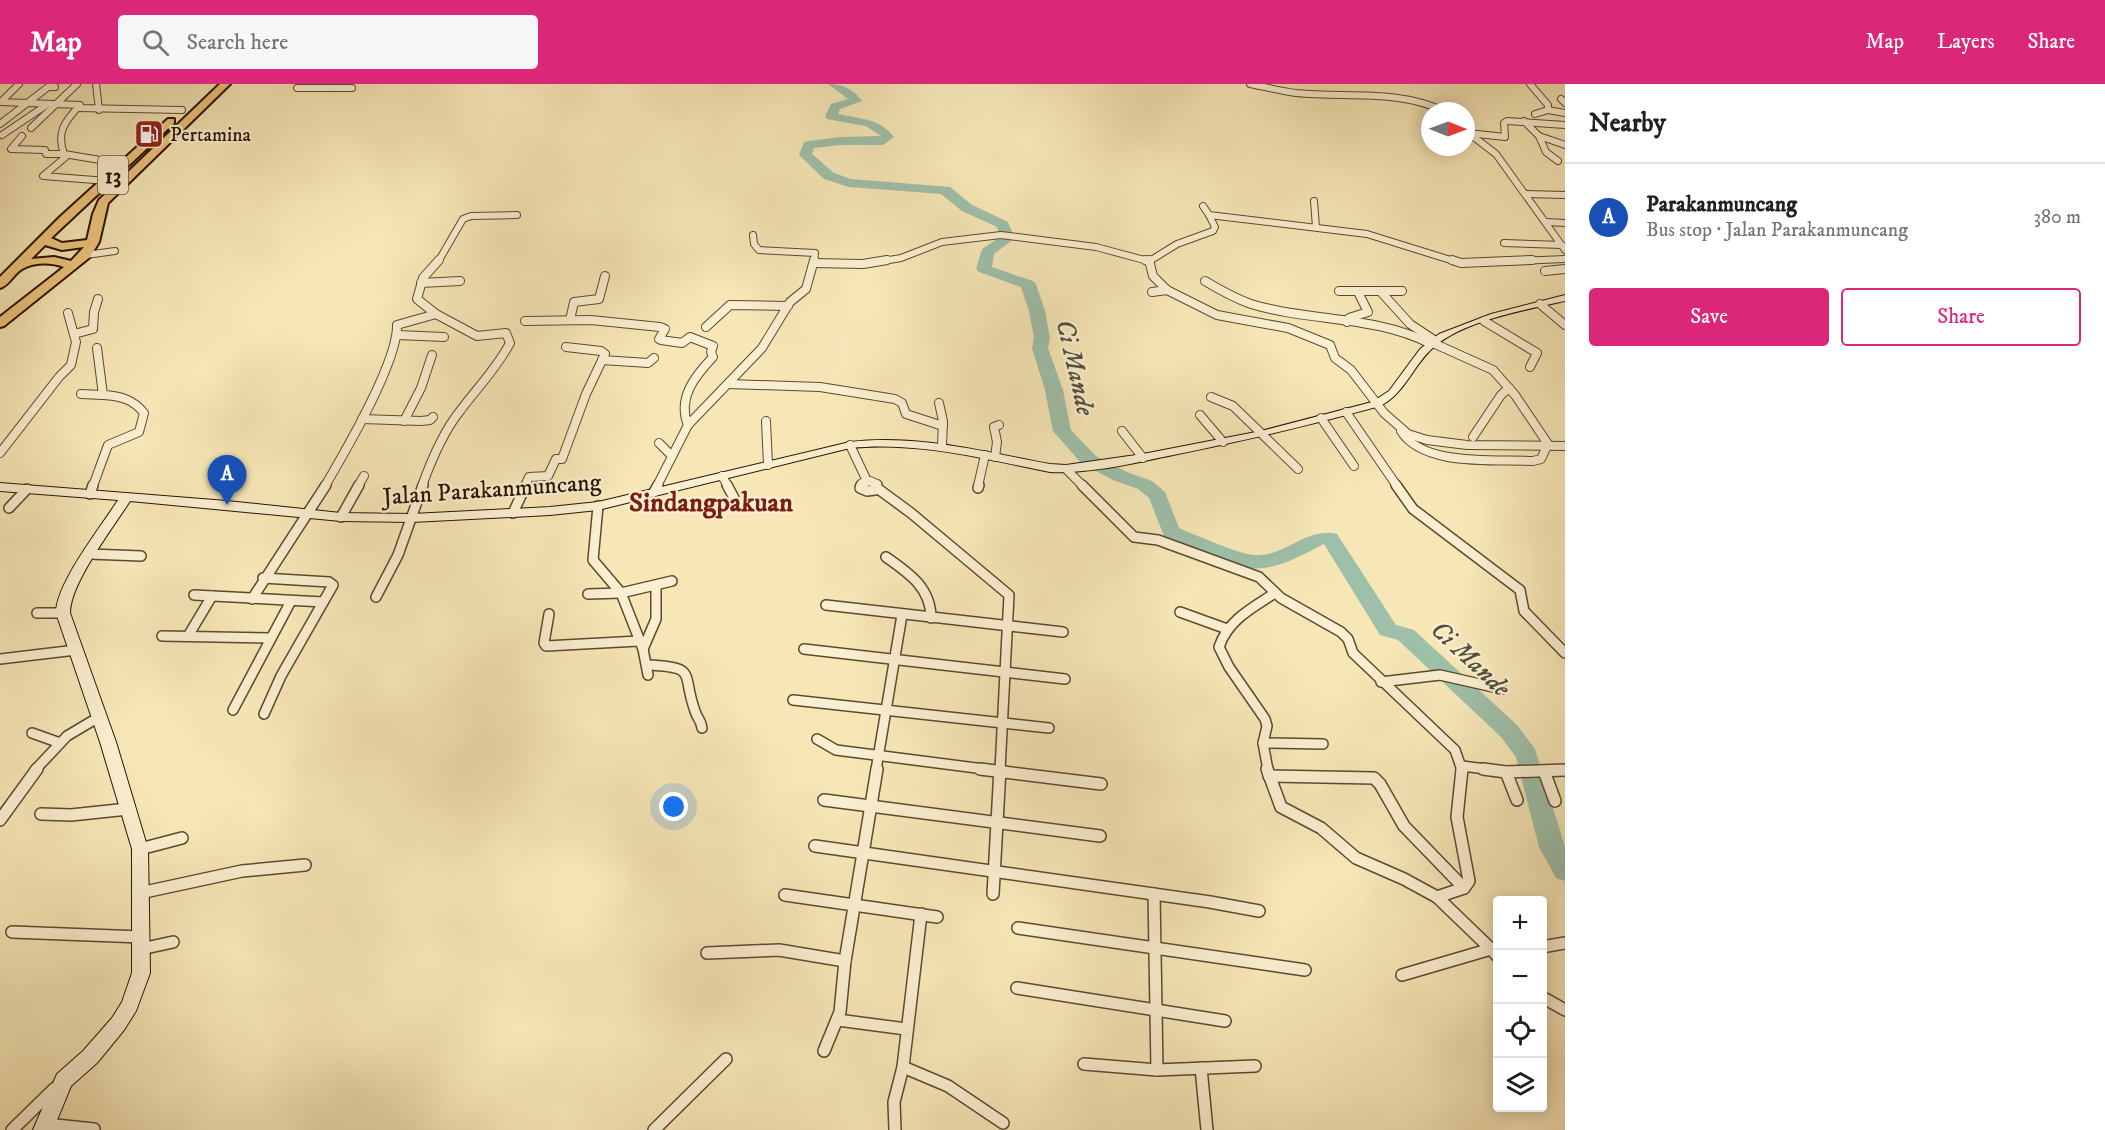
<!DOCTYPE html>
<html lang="en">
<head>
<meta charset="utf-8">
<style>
	:root { --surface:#fff; --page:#f6f6f6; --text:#202124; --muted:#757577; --line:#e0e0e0; --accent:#db2777 }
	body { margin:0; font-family:"IM FELL DW Pica",serif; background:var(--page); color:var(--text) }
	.controls { position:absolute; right:18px; bottom:18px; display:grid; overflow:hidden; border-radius:6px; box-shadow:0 3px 15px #0003 }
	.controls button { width:54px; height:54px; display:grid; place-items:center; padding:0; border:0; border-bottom:2px solid var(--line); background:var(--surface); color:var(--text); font:30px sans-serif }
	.compass { position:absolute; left:1421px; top:18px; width:54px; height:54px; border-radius:50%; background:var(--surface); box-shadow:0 3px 15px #0003; rotate:91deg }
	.you { position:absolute; left:674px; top:723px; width:21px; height:21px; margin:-15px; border:4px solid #fff; border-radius:50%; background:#1a73e8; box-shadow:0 0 0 9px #1a73e833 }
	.badge { display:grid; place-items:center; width:39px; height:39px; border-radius:50%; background:var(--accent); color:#fff; font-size:20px; font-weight:700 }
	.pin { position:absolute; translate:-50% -50px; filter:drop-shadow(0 2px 3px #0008) }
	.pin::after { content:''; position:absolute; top:32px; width:21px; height:18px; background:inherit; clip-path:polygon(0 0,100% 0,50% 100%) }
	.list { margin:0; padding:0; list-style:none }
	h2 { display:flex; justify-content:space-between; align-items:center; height:78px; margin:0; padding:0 24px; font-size:26px }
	h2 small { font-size:20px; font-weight:400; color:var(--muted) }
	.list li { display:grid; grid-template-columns:39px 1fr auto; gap:18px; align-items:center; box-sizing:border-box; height:108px; padding:0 24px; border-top:2px solid var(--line) }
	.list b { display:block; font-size:22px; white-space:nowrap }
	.list p { margin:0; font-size:20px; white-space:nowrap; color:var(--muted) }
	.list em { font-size:20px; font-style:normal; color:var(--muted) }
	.actions { display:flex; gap:12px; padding:18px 24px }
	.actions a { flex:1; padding:14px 0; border:2px solid var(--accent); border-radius:6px; text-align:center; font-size:21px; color:var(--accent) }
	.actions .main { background:var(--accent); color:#fff }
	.icon { flex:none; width:33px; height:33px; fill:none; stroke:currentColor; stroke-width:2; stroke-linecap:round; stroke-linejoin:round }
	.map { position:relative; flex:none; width:1565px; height:1046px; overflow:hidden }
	header { display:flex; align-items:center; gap:36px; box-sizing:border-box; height:84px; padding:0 30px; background:var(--accent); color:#fff }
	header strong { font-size:28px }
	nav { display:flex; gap:33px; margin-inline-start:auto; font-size:21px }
	.search { width:420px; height:54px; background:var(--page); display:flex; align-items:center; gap:15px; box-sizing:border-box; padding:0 21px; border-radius:6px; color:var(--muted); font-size:22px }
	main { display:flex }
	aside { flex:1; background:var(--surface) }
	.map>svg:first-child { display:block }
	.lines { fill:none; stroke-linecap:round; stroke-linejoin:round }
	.river { fill:#9ec0aa; fill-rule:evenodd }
	.street-far3-casing { stroke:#5d492f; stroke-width:8 }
	.street-far2-casing { stroke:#5d492f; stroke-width:10 }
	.street-far1-casing { stroke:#5d492f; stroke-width:12 }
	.street-casing { stroke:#5d492f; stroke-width:14 }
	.secondary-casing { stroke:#2a1402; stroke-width:2 }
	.highway-casing { stroke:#2a1402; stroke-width:4 }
	.street-far3 { stroke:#faefd0; stroke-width:6 }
	.street-far2 { stroke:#faefd0; stroke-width:8 }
	.street-far1 { stroke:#faefd0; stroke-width:9 }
	.street { stroke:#faefd0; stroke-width:11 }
	.secondary { fill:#faefd0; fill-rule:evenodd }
	.highway { fill:#ecc47c; fill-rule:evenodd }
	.labels { text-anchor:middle; stroke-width:4.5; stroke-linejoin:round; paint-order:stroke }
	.far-poi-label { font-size:20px; fill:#2a1402; stroke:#faefd0; text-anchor:start }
	.shield { fill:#faefd0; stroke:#685640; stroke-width:1.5 }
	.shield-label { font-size:22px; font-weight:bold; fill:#2a1402 }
	.street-label { font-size:24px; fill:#2a1402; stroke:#faefd0 }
	.water-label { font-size:26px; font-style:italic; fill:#53503d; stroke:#faefd0 }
	.quarter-label { font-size:27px; font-weight:bold; fill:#7a1f14; stroke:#faefd0 }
</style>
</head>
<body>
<header>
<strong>Map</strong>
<div class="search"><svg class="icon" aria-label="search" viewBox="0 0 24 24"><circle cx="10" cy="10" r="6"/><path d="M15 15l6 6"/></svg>Search here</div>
<nav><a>Map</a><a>Layers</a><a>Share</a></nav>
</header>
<main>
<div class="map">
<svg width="1565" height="1046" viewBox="0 0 1565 1046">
	<rect width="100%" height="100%" fill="#f7e7b7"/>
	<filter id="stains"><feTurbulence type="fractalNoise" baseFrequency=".00333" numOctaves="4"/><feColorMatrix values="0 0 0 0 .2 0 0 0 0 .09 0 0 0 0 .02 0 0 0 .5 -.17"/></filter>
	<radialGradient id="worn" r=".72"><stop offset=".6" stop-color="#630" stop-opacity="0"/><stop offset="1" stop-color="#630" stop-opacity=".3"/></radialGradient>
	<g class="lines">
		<path class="river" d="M828 0C843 0 853 5 862 17L840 25 838 30C859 35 880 34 894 53L883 61H840L814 64 812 70 834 89 851 95 950 103 972 121 1008 138 1015 154 994 170 992 183 1033 197 1036 200 1045 227 1050 254 1048 264 1063 306 1071 346 1096 372 1127 388 1152 397 1165 408 1179 444C1196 451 1238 470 1254 471 1284 474 1307 442 1337 450L1396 541 1414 546 1517 641 1535 665 1565 763V797L1556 794 1539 763 1516 673 1501 653 1398 556 1380 551 1324 460C1300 472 1271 490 1243 483L1164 452 1149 414 1138 405 1113 396 1082 380 1053 347 1045 306 1032 264 1034 254 1029 227 1021 203 979 188 976 185 982 165 1000 153 997 143 962 127 941 110 849 103 824 95 799 71 804 58 809 57 840 53 881 52 866 42 827 35 825 32 831 20 848 15Z"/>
		<g class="street-far3-casing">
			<g id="street-far3">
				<path d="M19 0 1 18 80 21C65 37 56 48 64 70L124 80"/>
				<path d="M96 0 99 26"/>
				<path d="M1250 0C1265 3 1281 7 1296 9 1346 14 1397 5 1444 27"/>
				<path d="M1530 0 1548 21V26L1565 29"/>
				<path d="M297 4H352"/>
				<path d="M1561 15 1565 19"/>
				<path d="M78 24 182 26"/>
				<path d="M1535 30 1548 26"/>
				<path d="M1524 37 1539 52 1546 68 1558 77"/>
				<path d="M0 40 48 3H55"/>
				<path d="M31 44 77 0"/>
				<path d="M1466 47 1496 70 1565 166"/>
				<path d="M1468 49 1505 53 1504 39 1507 37 1565 41"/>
				<path d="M2 51 45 22"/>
				<path d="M22 52 11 65 45 66 46 70H64"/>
				<path d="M1539 52 1565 61"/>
				<path d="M68 71 43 92 107 97"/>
				<path d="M1526 110 1565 111"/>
				<path d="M1314 117 1316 143"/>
				<path d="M1203 122 1209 131 1367 150 1457 178"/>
				<path d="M1546 138 1565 139"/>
				<path d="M753 151 754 160 759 166 815 169 814 178"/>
				<path d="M1504 159 1562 161"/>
				<path d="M86 171 115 167"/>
				<path d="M438 178 463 135 471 132 517 131"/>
				<path d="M877 178 901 174 942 158 1001 151 1096 163 1148 177"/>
				<path d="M1148 178 1177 160 1213 147 1215 143 1209 131"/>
				<path d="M1493 178 1565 175"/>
			</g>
		</g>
		<g class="street-far2-casing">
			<g id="street-far2">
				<path d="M1145 176 1148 177"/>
				<path d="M1149 176 1153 192 1167 206 1217 231 1288 244 1330 261 1335 274 1351 286 1384 329 1408 350 1427 356 1467 361 1565 362"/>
				<path d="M1452 176 1461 179 1532 176"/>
				<path d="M814 179 863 180 887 176"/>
				<path d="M1545 187 1565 185"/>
				<path d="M1205 197C1220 206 1234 214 1251 220 1310 238 1375 231 1431 260"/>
				<path d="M421 199 460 197"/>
				<path d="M1339 207H1402"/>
				<path d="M1152 208 1167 206"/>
				<path d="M1381 208 1410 240 1434 256"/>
				<path d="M1540 220 1565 241"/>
				<path d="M570 236 574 218 599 215 605 192"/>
				<path d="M525 237 591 236 660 243 665 245 659 255 661 256 682 259 690 253 713 262 711 268 713 273C695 292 677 314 688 341"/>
				<path d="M1484 237 1537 269 1530 283"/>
				<path d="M1347 238 1349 234 1368 228 1358 208"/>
				<path d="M706 243 730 221 788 222"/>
				<path d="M74 250 93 245 94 228 98 215"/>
				<path d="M398 251 444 253"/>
				<path d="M1433 259 1493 286 1515 311 1548 360"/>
				<path d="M602 276 648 279 654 274"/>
				<path d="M728 300 820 303 895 315 902 319 906 330 943 342"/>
				<path d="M81 310 103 311"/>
				<path d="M1211 313 1233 322 1298 385"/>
				<path d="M939 319 943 337 942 362"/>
				<path d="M1346 328 1397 402"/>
				<path d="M1200 331 1223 358"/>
				<path d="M1321 334 1354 382"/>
				<path d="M362 335 421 337 430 336 433 333"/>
				<path d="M404 337 421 304 432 271"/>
				<path d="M766 337 768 381"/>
				<path d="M1122 347 1143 374"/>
				<path d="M1401 347C1423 383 1495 375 1533 377L1541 375 1548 360"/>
				<path d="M1473 353 1501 311 1509 304"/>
				<path d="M659 359 671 371"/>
				<path d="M850 361 867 397"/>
				<path d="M0 369 59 293 71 281 76 258 68 229"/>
				<path d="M995 373 997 358 994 343 999 341"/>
				<path d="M1066 385 1083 402"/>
				<path d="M722 392 728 402"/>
				<path d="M93 402 108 361 139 348 144 329C133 315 120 312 103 311L97 264"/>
				<path d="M325 402C345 368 398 278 397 241L436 230 417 215 423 194 439 176"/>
				<path d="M358 402 364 392"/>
				<path d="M422 402C431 377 443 348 460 327 477 304 497 284 510 259L506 249 477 252 436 230"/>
				<path d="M525 402 529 393 548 392 556 375H562L586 310 605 270 601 267 566 263"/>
				<path d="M657 402 688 341 762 264 790 218 806 205 814 176"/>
				<path d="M861 402 862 399 870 397 877 400 876 402"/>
				<path d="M978 402 985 371"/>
			</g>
		</g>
		<g class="street-far1-casing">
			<g id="street-far1">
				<path d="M727 401 734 414"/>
				<path d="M861 401 860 404 867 407 875 406 877 401"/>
				<path d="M1082 401 1134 453 1158 456 1259 493 1281 514 1341 548 1348 555 1353 569 1455 666 1462 686"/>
				<path d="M1396 401 1413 425 1520 506 1524 527 1565 569"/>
				<path d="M877 404 911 429 1009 511 1000 686"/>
				<path d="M978 404 979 401"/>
				<path d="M654 408 658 401"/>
				<path d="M90 410 93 401"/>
				<path d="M598 422 593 476 621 509 643 565 648 591"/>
				<path d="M9 424 27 405"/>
				<path d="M513 429 526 401"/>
				<path d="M341 433 359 401"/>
				<path d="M90 470 141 472"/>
				<path d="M886 473C909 489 931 504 931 534"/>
				<path d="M263 494 329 498 333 501 281 592 264 630"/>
				<path d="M588 510 621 509 672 497"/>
				<path d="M194 511 323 518"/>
				<path d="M376 513 398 471 423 401"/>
				<path d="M252 515 326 401"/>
				<path d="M826 521 1063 548"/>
				<path d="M1180 528 1227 545"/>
				<path d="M37 529H63"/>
				<path d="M549 530 544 559 546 562 639 557"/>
				<path d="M162 552 271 554"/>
				<path d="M188 552 212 512"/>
				<path d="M643 565 656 535V502"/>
				<path d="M804 565 1065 595"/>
				<path d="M0 575 76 566"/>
				<path d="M647 581C699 583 681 589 695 627 697 634 701 636 702 644"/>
				<path d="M1381 598 1440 591 1502 605"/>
				<path d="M793 616 1049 644"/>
				<path d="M233 626 291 517"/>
				<path d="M32 649 60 659"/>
				<path d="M817 655 836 666 992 686"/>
				<path d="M1263 659 1323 660"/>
				<path d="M1462 682 1494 686"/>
				<path d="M35 686 67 652 99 633"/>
				<path d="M876 686 902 531"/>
				<path d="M1268 686 1263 659 1267 642 1265 635 1229 583 1219 563C1228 536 1252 524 1275 509"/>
				<path d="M1553 686H1565"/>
			</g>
		</g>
		<g class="street-casing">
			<g id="street">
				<path d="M980 685 1101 700"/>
				<path d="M1267 685 1281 723 1321 744 1356 774 1404 795 1437 813 1491 865H1498"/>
				<path d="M1483 685 1506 688 1565 686"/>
				<path d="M1544 687 1555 717"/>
				<path d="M1506 688 1517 716"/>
				<path d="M1269 692 1374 694 1380 700 1404 742 1464 804"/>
				<path d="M824 716 1100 752"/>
				<path d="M41 730 71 731 128 725"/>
				<path d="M0 736 37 685"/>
				<path d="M815 762 1210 818 1259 827"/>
				<path d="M140 765 182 754"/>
				<path d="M140 809 242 787 305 781"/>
				<path d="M993 810 1000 685"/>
				<path d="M1154 810 1157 986"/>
				<path d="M785 811 937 833"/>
				<path d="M1437 813 1464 804 1469 797 1457 733 1462 685"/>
				<path d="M1018 844 1305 886"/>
				<path d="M12 848 141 853"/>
				<path d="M1542 863 1565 859"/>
				<path d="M141 865 173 858"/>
				<path d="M707 869 779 866 845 877"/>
				<path d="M1402 891 1491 865 1498 873"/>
				<path d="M1017 904 1225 937"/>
				<path d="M1542 913 1565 926"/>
				<path d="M838 936 906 945"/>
				<path d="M824 967 840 928 845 877 877 685"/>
				<path d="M1084 980 1157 986 1255 982"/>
				<path d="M903 983 948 1002 1003 1039"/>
				<path d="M1201 984 1207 1046"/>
				<path d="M46 1040 94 1045"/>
				<path d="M12 1046 55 1004"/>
				<path d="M654 1046 726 975"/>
				<path d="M895 1046 894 1018 903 983 921 830"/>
			</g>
		</g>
		<g class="secondary-casing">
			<path id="secondary" d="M1565 211V217C1525 226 1467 236 1435 262 1413 280 1406 309 1380 322 1311 341 1243 357 1173 371 1134 379 1090 390 1050 388 984 375 918 357 850 364L598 426 550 431 412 438 341 437 130 417C113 444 70 499 70 529L116 658 148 765 150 889 136 927 124 946 97 979 71 1002 53 1046H33L57 990 83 967 112 934 122 918 132 889V765L100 658 56 529C56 499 101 443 118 416L0 407V399L227 417 341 429 412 430 550 423 598 418 850 358C918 350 984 368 1050 380L1066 381 1143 370 1261 347 1372 318 1389 307 1420 265 1439 250 1491 230Z"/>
		</g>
		<g class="highway-casing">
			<path id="highway" d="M220 0H230L108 119 99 158 90 173 4 242 0 243V233L64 183C51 178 34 178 22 185 13 190 10 201 0 204V193L60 133 168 35H174V39L51 154 62 159 87 156 93 130 99 116ZM45 161 62 166 84 163 71 177 54 173 31 175Z"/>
		</g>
		<use href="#street-far3" class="street-far3"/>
		<use href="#street-far2" class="street-far2"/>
		<use href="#street-far1" class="street-far1"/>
		<use href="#street" class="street"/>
		<use href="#secondary" class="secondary"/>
		<use href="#highway" class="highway"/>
	</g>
	<defs>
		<g id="fuel-square" transform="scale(1.5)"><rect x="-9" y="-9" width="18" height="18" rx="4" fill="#8f2418" stroke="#faefd0"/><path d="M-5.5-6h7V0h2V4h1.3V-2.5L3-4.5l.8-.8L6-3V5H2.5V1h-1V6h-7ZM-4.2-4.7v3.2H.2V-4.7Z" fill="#fff"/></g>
	</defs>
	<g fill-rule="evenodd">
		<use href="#fuel-square" x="149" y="50"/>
	</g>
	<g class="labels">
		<g class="far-poi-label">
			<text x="170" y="57">Pertamina</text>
		</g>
		<rect class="shield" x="98" y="72" width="30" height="38" rx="4.5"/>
		<g class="shield-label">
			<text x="113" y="99">13</text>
		</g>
		<g class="street-label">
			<text transform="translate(492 405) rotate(-4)" y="8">Jalan Parakanmuncang</text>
		</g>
		<g class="water-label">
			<text transform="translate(1076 283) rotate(77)" y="9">Ci Mande</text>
			<text transform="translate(1471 574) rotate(43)" y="9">Ci Mande</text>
		</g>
		<g class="quarter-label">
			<text x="711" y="427">Sindangpakuan</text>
		</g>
	</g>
	<rect width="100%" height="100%" filter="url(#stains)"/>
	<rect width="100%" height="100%" fill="url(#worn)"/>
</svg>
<div class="controls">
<button>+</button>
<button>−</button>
<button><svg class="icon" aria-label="locate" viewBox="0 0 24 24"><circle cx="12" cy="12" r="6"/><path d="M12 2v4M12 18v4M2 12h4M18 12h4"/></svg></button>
<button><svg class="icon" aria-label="layers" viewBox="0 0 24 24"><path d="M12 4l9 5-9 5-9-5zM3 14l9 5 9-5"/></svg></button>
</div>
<svg class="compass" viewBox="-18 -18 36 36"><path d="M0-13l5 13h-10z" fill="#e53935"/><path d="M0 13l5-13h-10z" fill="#757577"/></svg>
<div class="you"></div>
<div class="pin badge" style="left:227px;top:421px;background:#1a4fb4">A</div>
</div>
<aside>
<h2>Nearby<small></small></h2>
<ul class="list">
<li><span class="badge" style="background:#1a4fb4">A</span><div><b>Parakanmuncang</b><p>Bus stop · Jalan Parakanmuncang</p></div><em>380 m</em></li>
</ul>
<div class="actions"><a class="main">Save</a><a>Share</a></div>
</aside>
</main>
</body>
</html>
